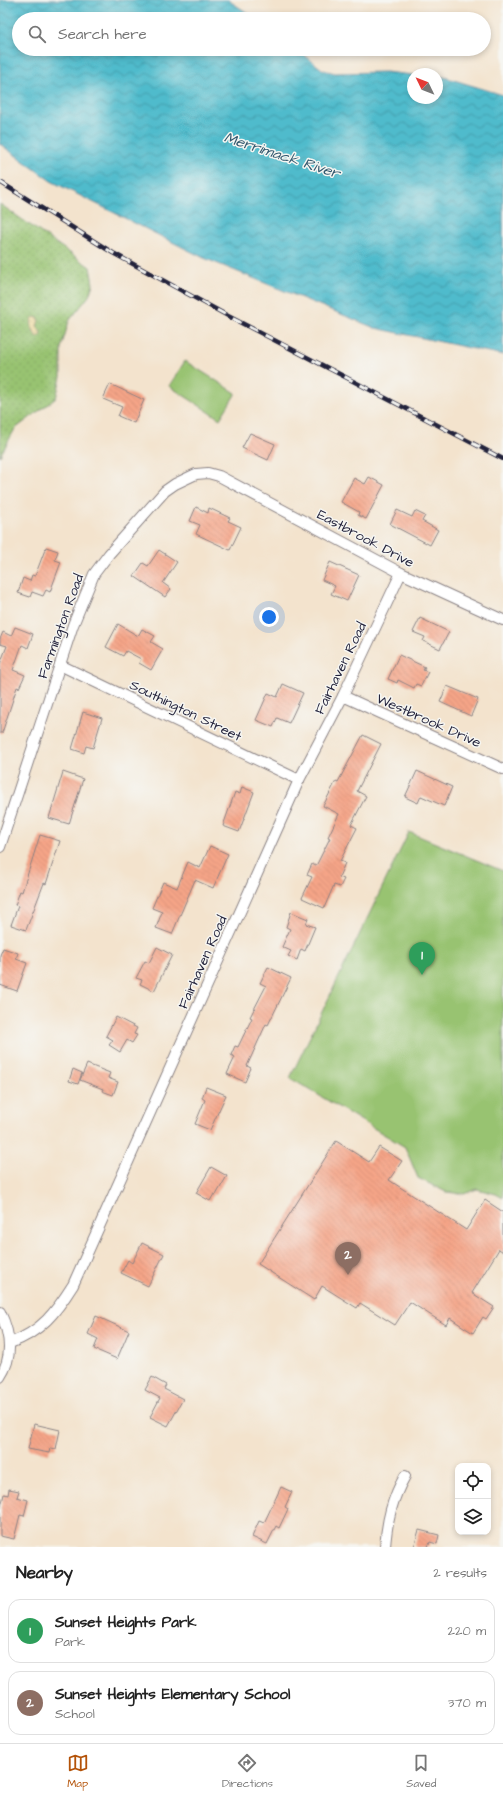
<!DOCTYPE html>
<html lang="en">
<head>
<meta charset="utf-8">
<style>
	:root { --surface:#fff; --page:#f2f2f2; --text:#222; --muted:#767676; --line:#e0e0e0; --accent:#b45309 }
	body { margin:0; font-family:"Architects Daughter",sans-serif; background:var(--page); color:var(--text) }
	.controls { position:absolute; right:12px; bottom:12px; display:grid; overflow:hidden; border-radius:8px; box-shadow:0 2px 6px #0003 }
	.controls button { width:36px; height:36px; display:grid; place-items:center; padding:0; border:0; border-bottom:1px solid var(--line); background:var(--surface); color:var(--text); font:20px sans-serif }
	.compass { position:absolute; left:407px; top:68px; width:36px; height:36px; border-radius:50%; background:var(--surface); box-shadow:0 2px 6px #0003; rotate:313deg }
	.you { position:absolute; left:269px; top:617px; width:14px; height:14px; margin:-10px; border:3px solid #fff; border-radius:50%; background:#1a73e8; box-shadow:0 0 0 6px #1a73e833 }
	.badge { display:grid; place-items:center; width:26px; height:26px; border-radius:50%; background:var(--accent); color:#fff; font-size:13px; font-weight:700 }
	.pin { position:absolute; translate:-50% -33px; filter:drop-shadow(0 1px 2px #0008) }
	.pin::after { content:''; position:absolute; top:21px; width:14px; height:12px; background:inherit; clip-path:polygon(0 0,100% 0,50% 100%) }
	.list { margin:0; padding:0; list-style:none }
	h2 { display:flex; justify-content:space-between; align-items:center; height:52px; margin:0; padding:0 16px; font-size:17px }
	h2 small { font-size:13px; font-weight:400; color:var(--muted) }
	.list li { display:grid; grid-template-columns:26px 1fr auto; gap:12px; align-items:center; box-sizing:border-box; height:64px; margin:0 8px 8px; padding:0 8px; border:1px solid var(--line); border-radius:12px }
	.list b { display:block; font-size:15px; white-space:nowrap }
	.list p { margin:0; font-size:13px; white-space:nowrap; color:var(--muted) }
	.list em { font-size:13px; font-style:normal; color:var(--muted) }
	.icon { flex:none; width:22px; height:22px; fill:none; stroke:currentColor; stroke-width:2; stroke-linecap:round; stroke-linejoin:round }
	.map { position:relative; flex:none; width:503px; height:1547px; overflow:hidden }
	.search { position:absolute; background:var(--surface); box-shadow:0 2px 6px #0003; left:12px; right:12px; top:12px; height:44px; display:flex; align-items:center; gap:10px; box-sizing:border-box; padding:0 14px; border-radius:22px; color:var(--muted); font-size:15px }
	.sheet { height:196px; background:var(--surface) }
	nav { display:flex; justify-content:space-around; align-items:center; box-sizing:border-box; height:56px; border-top:1px solid var(--line); background:var(--surface); font-size:11px; color:var(--muted) }
	nav a { display:grid; justify-items:center; gap:2px }
	nav .on { color:var(--accent) }
	.map>svg:first-child { display:block }
	.grass { fill:url(#grass-dots); stroke:#5d7256 }
	.sand { fill:url(#sand-dots); stroke:#887e6c }
	.green { fill:#98c371; stroke:#5d7256 }
	.water { fill:url(#water-waves); stroke:#396e84 }
	.building { fill:url(#building-back-hatch) }
	.lines { fill:none; stroke-linecap:round; stroke-linejoin:round }
	.street-casing { stroke:#8a8284; stroke-width:12 }
	.street { stroke:#fff; stroke-width:10 }
	.rail-casing { stroke:#22223b; stroke-width:4.5 }
	.rail { stroke:#f6f6f2; stroke-width:3; stroke-dasharray:9; stroke-linecap:butt }
	.labels { text-anchor:middle; stroke-width:3; stroke-linejoin:round; paint-order:stroke }
	.street-label { font-size:14px; fill:#22223b; stroke:#f6f6f2 }
	.water-label { font-size:15px; font-style:italic; fill:#32586e; stroke:#f6f6f2 }
</style>
</head>
<body>
<div class="map">
<svg width="503" height="1547" viewBox="0 0 503 1547">
	<defs>
		<pattern id="grass-dots" width="8" height="8" patternUnits="userSpaceOnUse"><rect width="8" height="8" fill="#98c371"/><path d="M2 2h.1M6 6h.1" fill="none" stroke="#83a763" stroke-width="1.8" stroke-linecap="round"/></pattern>
		<pattern id="sand-dots" width="8" height="8" patternUnits="userSpaceOnUse"><rect width="8" height="8" fill="#eeda9e"/><path d="M2 2h.1M6 6h.1" fill="none" stroke="#ccbb89" stroke-width="1.8" stroke-linecap="round"/></pattern>
		<pattern id="water-waves" width="16" height="10" patternUnits="userSpaceOnUse"><rect width="16" height="10" fill="#50bbcc"/><path d="M0 5q4-4 8 0t8 0" fill="none" stroke="#4298a7"/></pattern>
		<pattern id="building-back-hatch" width="6" height="6" patternUnits="userSpaceOnUse"><rect width="6" height="6" fill="#f5a487"/><path d="M-1 5l2 2M0 0l6 6M5-1l2 2" fill="none" stroke="#d28d75"/></pattern>
	</defs>
	<rect width="100%" height="100%" fill="#f6f6f2"/>
	<filter id="ink" filterUnits="userSpaceOnUse"><feTurbulence type="fractalNoise" baseFrequency=".025" numOctaves="2"/><feDisplacementMap in="SourceGraphic" scale="8" xChannelSelector="R" yChannelSelector="G"/><feConvolveMatrix kernelMatrix="1 2 1 2 8 2 1 2 1" color-interpolation-filters="sRGB"/></filter>
	<filter id="wash" filterUnits="userSpaceOnUse"><feTurbulence type="fractalNoise" baseFrequency=".012" numOctaves="4" result="noise"/><feDisplacementMap in="SourceGraphic" scale="16" xChannelSelector="R" yChannelSelector="G"/><feGaussianBlur stdDeviation="0.9" result="paint"/><feColorMatrix in="noise" values="0 0 0 0 0 0 0 0 0 0 0 0 0 0 0 0 0 1.4 0 .05"/><feComposite in="paint" operator="in"/></filter>
	<g filter="url(#wash)">
		<rect width="100%" height="100%" fill="#f3e3cd"/>
		<path class="grass" d="M0 204 90 267 93 284 89 296 69 321 61 348V377L56 398 15 429 0 456Z"/>
		<path class="sand" d="M34 317 38 318 39 320 37 326 41 333 40 336 37 337C33 333 30 324 32 319Z"/>
		<g class="green">
			<path d="M185 361 236 393 220 419 169 386Z"/>
			<path d="M409 832 503 871V1198L496 1194 477 1189 464 1194 446 1192 418 1178 405 1147 290 1078Z"/>
		</g>
		<path class="water" d="M0 0H228L257 19H19V49H297L323 70 335 73 386 72 413 75V98H437V77H444L503 95V355L375 328 204 258 51 181 0 144Z"/>
		<g id="blocks">
			<g class="building">
				<path d="M110 384 144 400 134 423 118 416 122 407 103 399Z"/>
				<path d="M250 433 275 444 268 460 242 448Z"/>
				<path d="M369 477 384 485 366 519 358 515 359 512 341 502 354 478 365 484Z"/>
				<path d="M196 507 208 513 209 508 230 518 228 521 241 527 230 550 196 534 200 525 190 521Z"/>
				<path d="M397 510 412 517 415 511 425 516 422 521 438 530 430 545 390 524Z"/>
				<path d="M46 547 58 551 55 560 61 562 50 592 46 590 43 596 32 592 30 597 18 593 23 578 30 581 32 575 35 576Z"/>
				<path d="M159 550 177 562 163 583 171 589 165 597 134 576 143 563 148 566Z"/>
				<path d="M330 562 359 575 347 601 331 594 335 586 322 580Z"/>
				<path d="M420 618 449 632 440 649 423 641 425 637 413 632Z"/>
				<path d="M118 624 138 636 142 629 155 636 151 642 163 649 151 670 139 663 141 659 126 651 123 656 106 647Z"/>
				<path d="M15 627 33 634 28 648 22 645 13 670 25 675 19 688 17 687 2 733H0V664L7 646 0 644V639L3 632 11 636Z"/>
				<path d="M399 655 425 667 423 670 428 672 421 686 416 684 414 688 398 680 397 683 388 679Z"/>
				<path d="M283 684 303 693 289 723 277 718 273 727 256 720 268 693 277 697Z"/>
				<path d="M447 686 478 699 471 716 440 702Z"/>
				<path d="M83 712 102 718 93 748 86 746 84 753 72 749Z"/>
				<path d="M363 735 381 744 357 791 366 796 351 825 357 828 340 861 345 863 339 877 344 879 340 887 334 885 324 908 302 898 312 877 307 875 312 864 316 866 330 838 328 837 339 814 323 806 336 781 338 782Z"/>
				<path d="M417 771 452 787 444 806 421 796 418 803 405 797Z"/>
				<path d="M63 772 83 779 69 824 49 818Z"/>
				<path d="M242 787 254 792 239 832 223 826 235 792 240 794Z"/>
				<path d="M40 835 60 841 46 884 44 883 26 930 11 925 18 906 15 905 20 891 22 892Z"/>
				<path d="M210 846 228 854 213 888 195 880 172 934 156 928 162 912 152 908 163 882 177 888 188 862 200 868Z"/>
				<path d="M291 912 308 919 306 924 315 927 305 951 301 949 297 960 288 956 291 951 282 947 290 929 286 927Z"/>
				<path d="M157 947 172 955 154 991 140 984 142 980 136 978 145 961 149 963Z"/>
				<path d="M3 948 18 953 16 959 27 963 17 991 0 985V955Z"/>
				<path d="M268 967 291 978 268 1025 266 1024 247 1066 251 1068 245 1082 227 1074 235 1057 231 1055 235 1046 238 1047 252 1018 250 1017 266 986 260 983Z"/>
				<path d="M116 1017 137 1028 134 1034 137 1035 132 1043 127 1040 120 1052 109 1045 113 1040 106 1036Z"/>
				<path d="M87 1064 110 1073 108 1078 118 1082 113 1095 102 1091 103 1089 80 1080Z"/>
				<path d="M73 1069 82 1073 78 1084 69 1081Z"/>
				<path d="M206 1087 226 1095 210 1130 195 1124 205 1100 202 1098Z"/>
				<path d="M336 1141 369 1162 379 1147 402 1161 389 1180 466 1230 485 1200 503 1212V1252L499 1249 472 1293 494 1307 486 1319 483 1317 473 1333 450 1318 446 1325 410 1302 395 1325 360 1303 357 1308 322 1286 314 1300 258 1264Z"/>
				<path d="M211 1167 227 1176 216 1195 214 1194 210 1201 196 1193Z"/>
				<path d="M142 1243 164 1254 148 1286 121 1273 128 1260 132 1263Z"/>
				<path d="M96 1316 129 1331 117 1359 94 1349 98 1339 88 1334Z"/>
				<path d="M152 1377 166 1385 164 1389 183 1399 168 1426 150 1417 160 1398 145 1390Z"/>
				<path d="M34 1424 60 1430 56 1449 50 1448 49 1453 28 1449Z"/>
				<path d="M281 1487 292 1492 285 1507 288 1509 279 1528 276 1526 267 1544 252 1537 259 1521 264 1523Z"/>
				<path d="M9 1489 19 1491 17 1497 28 1500 24 1516 20 1515 14 1539 0 1536V1511L4 1494 8 1495Z"/>
				<path d="M419 1530 439 1535 437 1544 430 1542 428 1547H414Z"/>
			</g>
		</g>
	</g>
	<g filter="url(#ink)">
		<use href="#blocks" fill-opacity="0" stroke="#8a8284" stroke-width="1"/>
		<g class="lines">
			<g class="street-casing">
				<g id="street">
					<path d="M60 665 299 780"/>
					<path d="M343 696 503 769"/>
					<path d="M0 847 73 625 94 574 109 554 165 491 175 484 196 474 208 473 219 476 401 573 503 620"/>
					<path d="M0 1312C10 1333 14 1356 0 1377"/>
					<path d="M10 1343C41 1332 56 1312 73 1285L299 780 343 696 401 573"/>
					<path d="M385 1547C387 1520 392 1499 405 1476"/>
				</g>
			</g>
			<use href="#street" class="street"/>
			<g class="rail-casing">
				<path id="rail" d="M0 182 113 253 228 316 503 459"/>
			</g>
			<use href="#rail" class="rail"/>
		</g>
	</g>
	<g class="labels">
		<g class="street-label">
			<text transform="translate(366 538) rotate(28)" y="5">Eastbrook Drive</text>
			<text transform="translate(60 626) rotate(-70)" y="5">Farmington Road</text>
			<text transform="translate(340 668) rotate(-64)" y="5">Fairhaven Road</text>
			<text transform="translate(186 710) rotate(26)" y="5">Southington Street</text>
			<text transform="translate(429 720) rotate(24)" y="5">Westbrook Drive</text>
			<text transform="translate(202 962) rotate(-66)" y="5">Fairhaven Road</text>
		</g>
		<g class="water-label">
			<text transform="translate(282 155) rotate(18)" y="5">Merrimack River</text>
		</g>
	</g>
</svg>
<div class="controls">
<button><svg class="icon" aria-label="locate" viewBox="0 0 24 24"><circle cx="12" cy="12" r="6"/><path d="M12 2v4M12 18v4M2 12h4M18 12h4"/></svg></button>
<button><svg class="icon" aria-label="layers" viewBox="0 0 24 24"><path d="M12 4l9 5-9 5-9-5zM3 14l9 5 9-5"/></svg></button>
</div>
<svg class="compass" viewBox="-18 -18 36 36"><path d="M0-13l5 13h-10z" fill="#e53935"/><path d="M0 13l5-13h-10z" fill="#767676"/></svg>
<div class="you"></div>
<div class="pin badge" style="left:422px;top:975px;background:#2e9e5b">1</div>
<div class="pin badge" style="left:348px;top:1275px;background:#8d6e63">2</div>
<div class="search"><svg class="icon" aria-label="search" viewBox="0 0 24 24"><circle cx="10" cy="10" r="6"/><path d="M15 15l6 6"/></svg>Search here</div>
</div>
<section class="sheet">
<h2>Nearby<small>2 results</small></h2>
<ul class="list">
<li><span class="badge" style="background:#2e9e5b">1</span><div><b>Sunset Heights Park</b><p>Park</p></div><em>220 m</em></li>
<li><span class="badge" style="background:#8d6e63">2</span><div><b>Sunset Heights Elementary School</b><p>School</p></div><em>370 m</em></li>
</ul>
</section>
<nav>
<a class="on"><svg class="icon" aria-label="map" viewBox="0 0 24 24"><path d="M3 6l6-2 6 2 6-2v14l-6 2-6-2-6 2zM9 4v14M15 6v14"/></svg>Map</a>
<a><svg class="icon" aria-label="directions" viewBox="0 0 24 24"><path d="M12 3l9 9-9 9-9-9zM9 14v-3h6M13 9l2 2-2 2"/></svg>Directions</a>
<a><svg class="icon" aria-label="saved" viewBox="0 0 24 24"><path d="M7 4h10v16l-5-4-5 4z"/></svg>Saved</a>
</nav>
</body>
</html>
